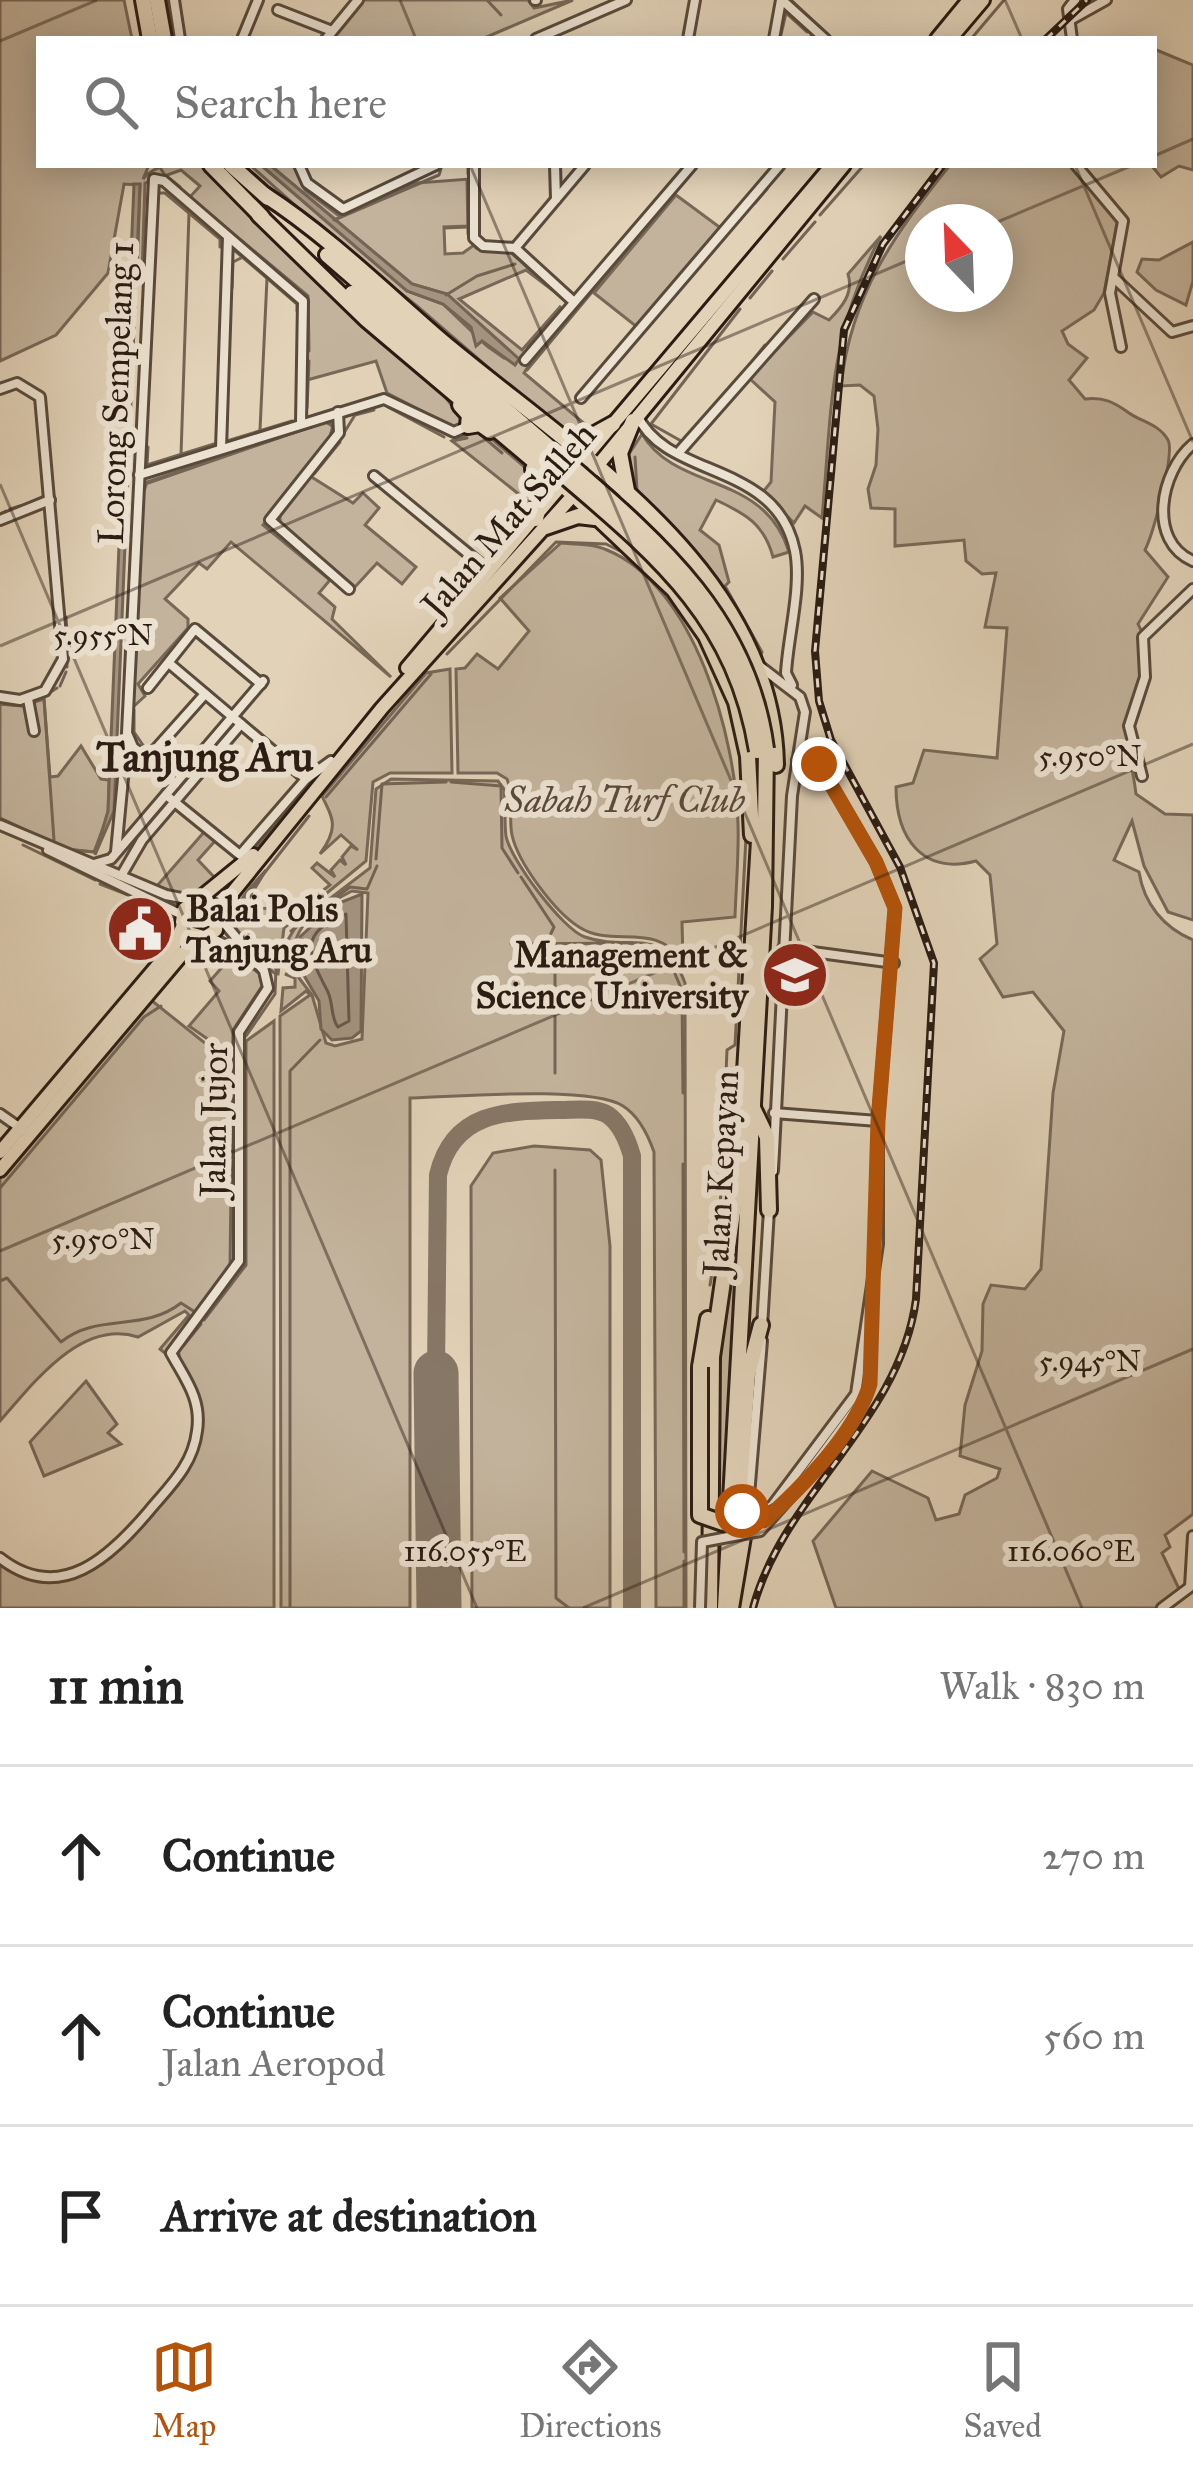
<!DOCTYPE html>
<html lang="en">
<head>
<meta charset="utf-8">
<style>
	:root { --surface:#fff; --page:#f2f2f2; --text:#222; --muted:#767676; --line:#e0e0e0; --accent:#b45309 }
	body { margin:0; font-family:"IM FELL Great Primer",serif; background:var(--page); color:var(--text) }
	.compass { position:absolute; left:905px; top:204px; width:108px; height:108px; border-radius:50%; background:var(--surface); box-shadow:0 6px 30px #0003; rotate:337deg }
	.stop { position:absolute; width:36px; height:36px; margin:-27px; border:9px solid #b45309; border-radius:50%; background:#fff }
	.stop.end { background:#b45309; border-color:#fff; box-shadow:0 3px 12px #0008 }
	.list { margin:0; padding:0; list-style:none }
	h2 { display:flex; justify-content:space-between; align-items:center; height:156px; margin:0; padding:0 48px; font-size:51px }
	h2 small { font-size:39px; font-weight:400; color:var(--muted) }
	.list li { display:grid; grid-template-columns:78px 1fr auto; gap:36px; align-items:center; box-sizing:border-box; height:180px; padding:0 48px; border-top:3px solid var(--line) }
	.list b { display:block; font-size:45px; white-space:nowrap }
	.list p { margin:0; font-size:39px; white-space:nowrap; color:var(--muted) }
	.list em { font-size:39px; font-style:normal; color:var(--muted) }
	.icon { flex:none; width:66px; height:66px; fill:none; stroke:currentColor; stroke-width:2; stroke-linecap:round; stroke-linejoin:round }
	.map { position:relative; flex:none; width:1193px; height:1608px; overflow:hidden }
	.search { position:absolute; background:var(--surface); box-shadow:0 6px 30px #0003; left:36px; right:36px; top:36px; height:132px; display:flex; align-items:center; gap:30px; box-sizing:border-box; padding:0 42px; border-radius:0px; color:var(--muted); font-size:45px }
	.sheet { height:696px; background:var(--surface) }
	nav { display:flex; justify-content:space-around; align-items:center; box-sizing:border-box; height:168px; border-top:3px solid var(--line); background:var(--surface); font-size:33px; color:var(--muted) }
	nav a { display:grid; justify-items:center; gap:6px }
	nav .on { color:var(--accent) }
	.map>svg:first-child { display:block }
	.green { fill:#c3b39c; stroke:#776858; stroke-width:3; fill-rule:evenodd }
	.water { fill:#a49480; stroke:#746454; stroke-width:3 }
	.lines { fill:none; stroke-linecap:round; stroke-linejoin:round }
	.shore { stroke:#68584a; stroke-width:3 }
	.stream { stroke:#746454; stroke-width:3 }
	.taxiway { stroke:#867766; stroke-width:18 }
	.runway { stroke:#867766; stroke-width:45 }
	.minor-casing { stroke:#594a3c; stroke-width:14 }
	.primary-casing { stroke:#2b1c13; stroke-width:18 }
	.trunk-casing { stroke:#2b1c13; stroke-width:20 }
	.minor { stroke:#ece2d1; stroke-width:8 }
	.primary { stroke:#e2d2b8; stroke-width:12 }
	.trunk { stroke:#e2d2b8; stroke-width:14 }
	.rail-casing { stroke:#2b1c13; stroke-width:8 }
	.rail { stroke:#ece2d1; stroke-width:3; stroke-dasharray:9; stroke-linecap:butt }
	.minor-bridge-casing { stroke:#594a3c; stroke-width:14; stroke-linecap:butt }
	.trunk-bridge-casing { stroke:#2b1c13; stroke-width:20; stroke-linecap:butt }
	.minor-bridge { stroke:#ece2d1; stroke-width:8 }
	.trunk-bridge { stroke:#e2d2b8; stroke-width:14 }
	.route { stroke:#b45309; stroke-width:15 }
	.ticks { fill:none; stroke:#2b1c13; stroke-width:3; stroke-opacity:0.45 }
	.labels { text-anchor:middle; stroke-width:12; stroke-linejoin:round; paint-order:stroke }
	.street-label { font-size:36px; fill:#2b1c13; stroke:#ece2d1 }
	.park-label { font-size:36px; font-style:italic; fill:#59493c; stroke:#ece2d1 }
	.poi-label { font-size:36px; font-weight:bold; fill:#2b1c13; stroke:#ece2d1; text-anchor:start }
	.quarter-label { font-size:42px; font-weight:bold; fill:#2b1c13; stroke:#ece2d1 }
	.ticks-label { font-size:30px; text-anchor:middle; fill:#2b1c13; stroke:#ece2d1; stroke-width:12; stroke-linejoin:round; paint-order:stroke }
</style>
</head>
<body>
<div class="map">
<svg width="1193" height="1608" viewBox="0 0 1193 1608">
	<rect width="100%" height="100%" fill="#e2d2b8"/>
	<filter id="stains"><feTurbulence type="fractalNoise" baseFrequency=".00167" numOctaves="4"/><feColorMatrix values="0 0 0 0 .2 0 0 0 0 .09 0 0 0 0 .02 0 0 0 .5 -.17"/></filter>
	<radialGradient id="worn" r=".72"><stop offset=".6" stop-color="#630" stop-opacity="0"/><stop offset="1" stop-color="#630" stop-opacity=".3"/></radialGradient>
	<g class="green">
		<path d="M0 0H124L132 39H39V165H149L143 179C156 161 183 165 204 165L275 240 443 394 465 423 453 427 387 393 376 361 307 380 306 296 189 198 200 186 181 170 145 183 142 274H137L140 185 124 184 108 273 56 335 0 361Z"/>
		<path d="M363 0H528L534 8 573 0 482 39H332Z"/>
		<path d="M1154 49 1193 65V170L1179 166 1161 177 1151 165Z"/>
		<path d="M238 165H261L407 291 443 304 487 346 504 358 518 359 447 294 412 284 270 165H294L305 190 338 215 417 183 469 179V226L444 227 445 254 463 253 474 245 514 252 568 302 526 270 459 299 522 350 560 307 564 311 523 361 529 365 524 373 593 431H601L569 437 417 306Z"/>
		<path d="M950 165H1069L1118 218 1104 293 1094 310 1062 331 1068 344 1087 358 1069 380 1085 399C1104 397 1114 402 1129 413 1142 422 1159 424 1168 440 1175 453 1153 534 1145 550L1168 577 1138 624C1161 664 1128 697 1128 737 1128 755 1134 775 1136 794L1165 814 1193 815V920L1168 912 1144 866 1132 821 1114 860 1139 872C1144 904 1164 928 1193 940V1514L1165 1535 1170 1547 1162 1553 1180 1591 1155 1608H836L813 1541 872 1471 928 1498 936 1520 959 1514 965 1495 997 1478 1000 1469 960 1456 965 1405 982 1351 983 1304 991 1285 1025 1289 1041 1269 1053 1093 1064 1031 1033 992 1003 997 980 959 997 944 990 875 976 861C923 875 896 839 896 787L913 783 924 750 997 758 1007 628 985 627 996 573 982 574 966 561 964 540 895 546V509L871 508 868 489 876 465 878 429 874 396 860 385 841 386C851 294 894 235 950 165ZM923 222H995V294H923Z"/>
		<path d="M676 195 722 229 637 327 594 293Z"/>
		<path d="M881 236C828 335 832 409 822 518L805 506 794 523 763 492 771 482 775 402 749 378 813 312 829 320C842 307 854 293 848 274Z"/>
		<path d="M1193 242V281L1186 305 1156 290 1137 272 1142 259 1159 260Z"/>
		<path d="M328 421 334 429 330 441 263 525 330 580 319 593 335 607 332 619 391 677 231 542 207 569 199 563 165 599 188 619V628L138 684 145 696 132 708 142 497 147 482Z"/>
		<path d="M480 429 534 475 535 507 452 441Z"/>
		<path d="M642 434C677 493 764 471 789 552L773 557C764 524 746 514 716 500L700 530 719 545 729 582 725 586 762 652 759 659 703 562 627 486V457Z"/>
		<path d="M310 476 353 503 363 493 379 508 365 525 416 567 402 584 377 563 355 587 280 523V516Z"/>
		<path d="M561 543C576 544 593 544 607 550 695 586 736 738 738 824 739 854 736 886 735 917L682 922 683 961C654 920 613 949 579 927 555 912 518 863 512 835 508 816 515 798 507 779L497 773H458L456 669 465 668 477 654 498 669 529 631 500 598Z"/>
		<path d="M450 669 452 773H390L373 782 366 861 284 928 278 974 274 973C229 927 216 923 266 870L243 908 299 909 330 885 312 868 317 863 335 877 331 870 340 860 346 865 342 857 351 846 358 850 341 835 320 854C341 825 331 816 322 796L426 673Z"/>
		<path d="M44 699 50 777 58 776 81 746 101 779 109 780 108 815 94 852 67 849 0 818V704L22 706Z"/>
		<path d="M316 776 241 867 192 895 156 887 205 831 215 841 198 860 216 879 238 864Z"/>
		<path d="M391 779 498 781 504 789C506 805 504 821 506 836 510 859 563 930 585 937 631 953 662 922 685 983L686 1608H656L654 1152C648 1135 639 1116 623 1106 590 1085 455 1097 410 1098V1608H281L280 1016 310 995 306 991 281 1011 283 988 295 987V978L285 974H296L312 995 326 1043 335 1046 362 1039 368 893 352 891C323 906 294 921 293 956L286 943 298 923 370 868 376 789Z"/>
		<path d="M232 956 261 974 264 991 240 1023 236 1044 222 1049 189 1026 219 991 210 981Z"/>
		<path d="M151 1000 216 1052 236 1049 237 1260 166 1354 160 1349 189 1315 185 1311 138 1337C81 1318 33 1384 0 1421V1177Z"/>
		<path d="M274 1021V1608H0V1562C71 1608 112 1559 156 1507 174 1485 196 1465 200 1436 207 1389 180 1378 178 1348L243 1262 242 1044Z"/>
		<path d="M534 1146 590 1150 601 1160 610 1246V1608H472L471 1186 493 1153Z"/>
		<path d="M746 1160 720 1608H717L718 1359Z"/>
		<path d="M86 1381 117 1424 108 1433 121 1444 44 1476 30 1442Z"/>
	</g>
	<g class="water">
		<path d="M261 165H270L412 284 447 294 519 359 515 365 482 341 476 346 471 327 443 304 407 291Z"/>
		<path d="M134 184H140L114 811 95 855 108 811Z"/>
		<path d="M362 894 361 1031 352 1038 332 1040 321 1029 319 1001 299 967 300 937 334 905Z"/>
	</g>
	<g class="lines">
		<path class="shore" d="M346 914 349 1021 338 1027C330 1017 334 1003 327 990 308 954 298 932 346 914Z"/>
		<g class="stream">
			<path d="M167 0 174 39"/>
			<path d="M487 0 501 15"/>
			<path d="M791 0 833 39"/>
			<path d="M811 36 815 39"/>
			<path d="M780 39 786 13 807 32"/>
			<path d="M971 39 1004 0"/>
			<path d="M158 165 165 175"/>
			<path d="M250 165 315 223"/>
			<path d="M468 174V165"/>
			<path d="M170 179 180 187"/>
			<path d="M467 180 468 234 476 248 488 250"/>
			<path d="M158 193H165L220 239V247"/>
			<path d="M187 195 308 296 309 351"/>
			<path d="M755 203 767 189"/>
			<path d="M820 215 864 165"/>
			<path d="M334 220 439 175 442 165"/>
			<path d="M445 228 468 227"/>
			<path d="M274 241 357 320"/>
			<path d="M234 250 297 304V311"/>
			<path d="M509 251 566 302"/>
			<path d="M783 259 815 222"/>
			<path d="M232 288 233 262 241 258"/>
			<path d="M396 291 526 400"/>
			<path d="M446 295 477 276 515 264"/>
			<path d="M750 298 772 271"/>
			<path d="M373 333 434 387"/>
			<path d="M528 347 560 310"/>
			<path d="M747 368 765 345"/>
			<path d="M527 370 698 165"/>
			<path d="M733 384 742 374"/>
			<path d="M36 400 42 470"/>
			<path d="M388 407 444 437"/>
			<path d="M307 408 309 361"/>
			<path d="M260 430 267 278"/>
			<path d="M470 434 474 429 502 453"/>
			<path d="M342 436 355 415 374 410"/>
			<path d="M227 441 292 421"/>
			<path d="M452 441 467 438"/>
			<path d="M683 442 651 424 740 309"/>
			<path d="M148 447 147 465 214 444"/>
			<path d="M181 455 189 213"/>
			<path d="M635 457 637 490"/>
			<path d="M314 474 340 442"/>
			<path d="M148 483 325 422 333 426 329 440"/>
			<path d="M24 505 44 496 43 477"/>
			<path d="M10 509 20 506"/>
			<path d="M0 514 6 511"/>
			<path d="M460 596 482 570"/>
			<path d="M444 615 455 601"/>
			<path d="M66 617 67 632"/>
			<path d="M447 654 556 542 606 544 624 553"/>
			<path d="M67 667V637"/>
			<path d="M60 686 66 672"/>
			<path d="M725 695 732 714"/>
			<path d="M44 699 54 840"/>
			<path d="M33 703 57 688"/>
			<path d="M0 704 26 706"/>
			<path d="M134 710V732L145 748"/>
			<path d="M129 754 145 767"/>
			<path d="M451 782 501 786 502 848 518 873"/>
			<path d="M326 797 431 674"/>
			<path d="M0 818 61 847"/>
			<path d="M23 845 95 880"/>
			<path d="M70 850 95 852"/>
			<path d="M376 859 382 784 446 782"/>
			<path d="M521 877 554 927 546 944 555 950V1073"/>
			<path d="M100 884 131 896"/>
			<path d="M141 900 161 909"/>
			<path d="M291 931 350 887 367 889 377 866"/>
			<path d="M511 944 632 943 668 958 682 990 683 1093"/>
			<path d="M180 967 194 952"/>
			<path d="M246 1036 275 994 276 968 235 930 233 913 309 816"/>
			<path d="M683 1164 684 1552"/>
			<path d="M555 1170 556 1598 569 1608"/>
			<path d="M0 1188 144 1017 161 1006"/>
			<path d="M230 1268 233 1030 264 983"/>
			<path d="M0 1281 7 1278 61 1342C98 1312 143 1333 181 1303L195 1312 213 1289"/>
			<path d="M710 1285 719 1234 727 1050 735 1045 746 837"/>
			<path d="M204 1320 246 1265V1041"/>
			<path d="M184 1345 201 1324"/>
			<path d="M290 1608V1071L320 1040"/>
			<path d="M684 1608V1561"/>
		</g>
		<path class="taxiway" d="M436 1373 438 1175C453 1111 506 1111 560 1110 575 1110 595 1107 608 1115 621 1124 628 1142 632 1156V1608"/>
		<path class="runway" d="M436 1373 439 1608"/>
		<g class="minor-casing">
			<g id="minor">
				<path d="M174 0 180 39"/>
				<path d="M535 0H536"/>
				<path d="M782 0 825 39"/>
				<path d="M278 10 332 31"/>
				<path d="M1072 19 1106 0"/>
				<path d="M242 39 258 0"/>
				<path d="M326 39 358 0"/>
				<path d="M536 39 626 0"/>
				<path d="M688 39 695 0"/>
				<path d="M774 39 781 0"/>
				<path d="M1072 39 1068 9 1075 0"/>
				<path d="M299 165 307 183 343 209 436 165"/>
				<path d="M474 165V238L483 246 515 248 574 302"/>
				<path d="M555 165 556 199"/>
				<path d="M1076 165 1123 221 1110 293 1121 347"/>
				<path d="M515 248 585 165"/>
				<path d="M1113 277 1172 332 1193 326"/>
				<path d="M525 360 692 165"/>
				<path d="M0 389 17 383 40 397 63 659 45 691 20 700 0 697"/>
				<path d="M581 398 780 165"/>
				<path d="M338 412 339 433 270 520 349 589"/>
				<path d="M637 415C667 480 777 460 795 551 802 587 788 636 786 673L792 685"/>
				<path d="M1193 444C1160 472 1147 541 1193 561"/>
				<path d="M221 449 228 237"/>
				<path d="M680 451 814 299"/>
				<path d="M139 475 384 399 454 432 468 426"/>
				<path d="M374 476 488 570"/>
				<path d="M0 520 50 500"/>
				<path d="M170 664 306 779"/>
				<path d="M757 664 800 697 805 712 792 796 773 1171"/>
				<path d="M148 688 195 629 261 684"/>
				<path d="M28 699 34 731"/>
				<path d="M147 759 205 694"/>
				<path d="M1142 776 1129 726 1145 677 1143 637 1193 589"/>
				<path d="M175 784 133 747 127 733 154 179 164 181 303 301 301 423"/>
				<path d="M166 795 240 855 306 779 331 761"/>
				<path d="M0 825 166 895 192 900"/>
				<path d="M48 850 182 915"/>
				<path d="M116 852 127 737"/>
				<path d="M94 864 111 859 263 681"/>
				<path d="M121 876 142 840 241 724"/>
				<path d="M208 936 247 956"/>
				<path d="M783 948 894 963"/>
				<path d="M774 1113 878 1121"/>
				<path d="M0 1114 23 1130"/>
				<path d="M762 1327 769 1210"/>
				<path d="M762 1341 748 1507 756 1514 772 1506 856 1394 878 1244V1121L895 908 876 862 819 764 797 760"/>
				<path d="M791 1496 866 1395 872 1314"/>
				<path d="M0 1558C60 1605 110 1557 149 1511 170 1486 193 1465 197 1431 202 1399 185 1379 171 1353L239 1261V1032L268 988 264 971 220 918"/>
				<path d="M1162 1608 1190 1587 1193 1536"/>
			</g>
		</g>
		<g class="primary-casing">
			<g id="primary">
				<path d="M937 39 969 0"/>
				<path d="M950 39 983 0"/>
				<path d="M594 470 844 165"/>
				<path d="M407 668 832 165"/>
				<path d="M199 899 253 855"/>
				<path d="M220 915 233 892 382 708 577 491"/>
				<path d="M0 1152 174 946 183 925"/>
				<path d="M0 1170 183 953 216 930 218 908 199 899 184 909 182 922 189 933 204 937"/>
			</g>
		</g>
		<g class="trunk-casing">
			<g id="trunk">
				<path d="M143 0 150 39"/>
				<path d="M157 0 164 39"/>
				<path d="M211 165 262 217"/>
				<path d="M231 165 268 198"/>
				<path d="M265 195C328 236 385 292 442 341 575 453 773 570 776 765"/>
				<path d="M259 215 367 320 574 495 674 590 706 636 736 702 748 756 752 835"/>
				<path d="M327 255 563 459"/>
				<path d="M352 293 549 463"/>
				<path d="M460 405 469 415 468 426 480 424 490 431"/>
				<path d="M563 436 584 440 613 424"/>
				<path d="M533 469 543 486 536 519"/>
				<path d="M628 496 620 453 633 421"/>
				<path d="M546 527 578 516 595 518"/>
				<path d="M753 1108 767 1137 769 1210"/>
				<path d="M700 1367 708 1319"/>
				<path d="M739 1501 748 1374 761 1325"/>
				<path d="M710 1608 712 1357 739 1171 760 824"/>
				<path d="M725 1608 764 906 766 749"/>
				<path d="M731 1608 748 1507"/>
			</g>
		</g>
		<use href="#minor" class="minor"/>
		<use href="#primary" class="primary"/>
		<use href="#trunk" class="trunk"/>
		<g class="rail-casing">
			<g id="rail">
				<path d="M1046 39 1087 0"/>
				<path d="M753 1608C784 1492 900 1422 916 1299L934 963 900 867 831 740 819 701 815 651 844 330 883 244 943 165"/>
			</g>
		</g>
		<use href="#rail" class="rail"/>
		<g class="minor-bridge-casing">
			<g id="minor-bridge">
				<path d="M740 1503 755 1522 776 1509"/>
				<path d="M700 1608 702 1542 760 1531 791 1496"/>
			</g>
		</g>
		<g class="trunk-bridge-casing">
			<g id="trunk-bridge">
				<path d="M563 459C658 541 749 617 766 749"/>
				<path d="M556 469C654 553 735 616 757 751"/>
				<path d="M700 1367V1515L723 1523 739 1501"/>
			</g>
		</g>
		<use href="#minor-bridge" class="minor-bridge"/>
		<use href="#trunk-bridge" class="trunk-bridge"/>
	</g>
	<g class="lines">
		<path class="route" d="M742 1511 750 1520 764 1521C802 1487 855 1434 870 1384L878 1121 895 908 876 862 819 764"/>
	</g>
	<path class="ticks" d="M400 0 416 39M1005 0 1022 39M0 41 97 0M1154 156 1193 139M470 165 1082 1608M1075 165 1193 442M995 223 1133 165M0 484 477 1608M0 646 923 254M0 1251 1193 744M583 1608 1193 1349"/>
	<defs>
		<g id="civic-disc" transform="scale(3.45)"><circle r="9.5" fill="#8f2418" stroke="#ece2d1"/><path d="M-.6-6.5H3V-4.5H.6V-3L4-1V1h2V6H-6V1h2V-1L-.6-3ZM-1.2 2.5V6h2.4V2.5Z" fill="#fff"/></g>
		<g id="university-disc" transform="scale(3.45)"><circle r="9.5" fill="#8f2418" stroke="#ece2d1"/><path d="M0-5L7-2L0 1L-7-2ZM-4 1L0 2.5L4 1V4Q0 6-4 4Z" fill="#fff"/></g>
	</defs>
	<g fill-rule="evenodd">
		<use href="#civic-disc" x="140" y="929"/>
		<use href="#university-disc" x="795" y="975"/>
	</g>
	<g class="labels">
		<g class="street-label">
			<text transform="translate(115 393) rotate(-88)" y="13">Lorong Sempelang 1</text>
			<text transform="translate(508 519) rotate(-49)" y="13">Jalan Mat Salleh</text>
			<text transform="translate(213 1120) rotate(-89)" y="13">Jalan Jujor</text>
			<text transform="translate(720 1173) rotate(-87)" y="13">Jalan Kepayan</text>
		</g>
		<g class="park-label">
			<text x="625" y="812">Sabah Turf Club</text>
		</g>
		<g class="poi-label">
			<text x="186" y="921">Balai Polis<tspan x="186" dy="41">Tanjung Aru</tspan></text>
			<text x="748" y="967" text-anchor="end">Management &amp;<tspan x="748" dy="41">Science University</tspan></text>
		</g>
		<g class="quarter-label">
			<text x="205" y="771">Tanjung Aru</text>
		</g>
	</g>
	<g class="ticks-label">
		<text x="103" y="645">5.955°N</text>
		<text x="1090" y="766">5.950°N</text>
		<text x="103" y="1249">5.950°N</text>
		<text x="1090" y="1371">5.945°N</text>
		<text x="465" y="1561">116.055°E</text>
		<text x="1071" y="1561">116.060°E</text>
	</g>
	<rect width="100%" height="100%" filter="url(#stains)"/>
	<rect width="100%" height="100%" fill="url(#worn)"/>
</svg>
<svg class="compass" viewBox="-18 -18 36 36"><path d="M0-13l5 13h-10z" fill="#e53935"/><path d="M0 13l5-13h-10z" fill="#767676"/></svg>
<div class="stop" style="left:742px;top:1511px"></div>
<div class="stop end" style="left:819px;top:764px"></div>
<div class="search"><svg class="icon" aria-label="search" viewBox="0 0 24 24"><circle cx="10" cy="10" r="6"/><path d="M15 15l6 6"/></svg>Search here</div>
</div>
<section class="sheet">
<h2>11 min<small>Walk · 830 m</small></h2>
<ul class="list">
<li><svg class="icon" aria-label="ahead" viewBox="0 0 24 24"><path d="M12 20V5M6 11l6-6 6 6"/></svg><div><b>Continue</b></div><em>270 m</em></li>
<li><svg class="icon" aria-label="ahead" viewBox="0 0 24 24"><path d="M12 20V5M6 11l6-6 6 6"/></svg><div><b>Continue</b><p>Jalan Aeropod</p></div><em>560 m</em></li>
<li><svg class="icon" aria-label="arrive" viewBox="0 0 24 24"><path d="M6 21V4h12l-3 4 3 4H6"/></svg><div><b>Arrive at destination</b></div></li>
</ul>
</section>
<nav>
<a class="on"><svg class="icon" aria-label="map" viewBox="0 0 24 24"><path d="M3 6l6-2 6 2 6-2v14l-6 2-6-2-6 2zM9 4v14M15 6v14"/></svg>Map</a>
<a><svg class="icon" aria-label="directions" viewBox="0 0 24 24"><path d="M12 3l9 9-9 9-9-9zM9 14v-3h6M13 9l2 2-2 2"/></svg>Directions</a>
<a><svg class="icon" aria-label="saved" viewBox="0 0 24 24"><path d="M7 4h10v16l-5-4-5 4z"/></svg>Saved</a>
</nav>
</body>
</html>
